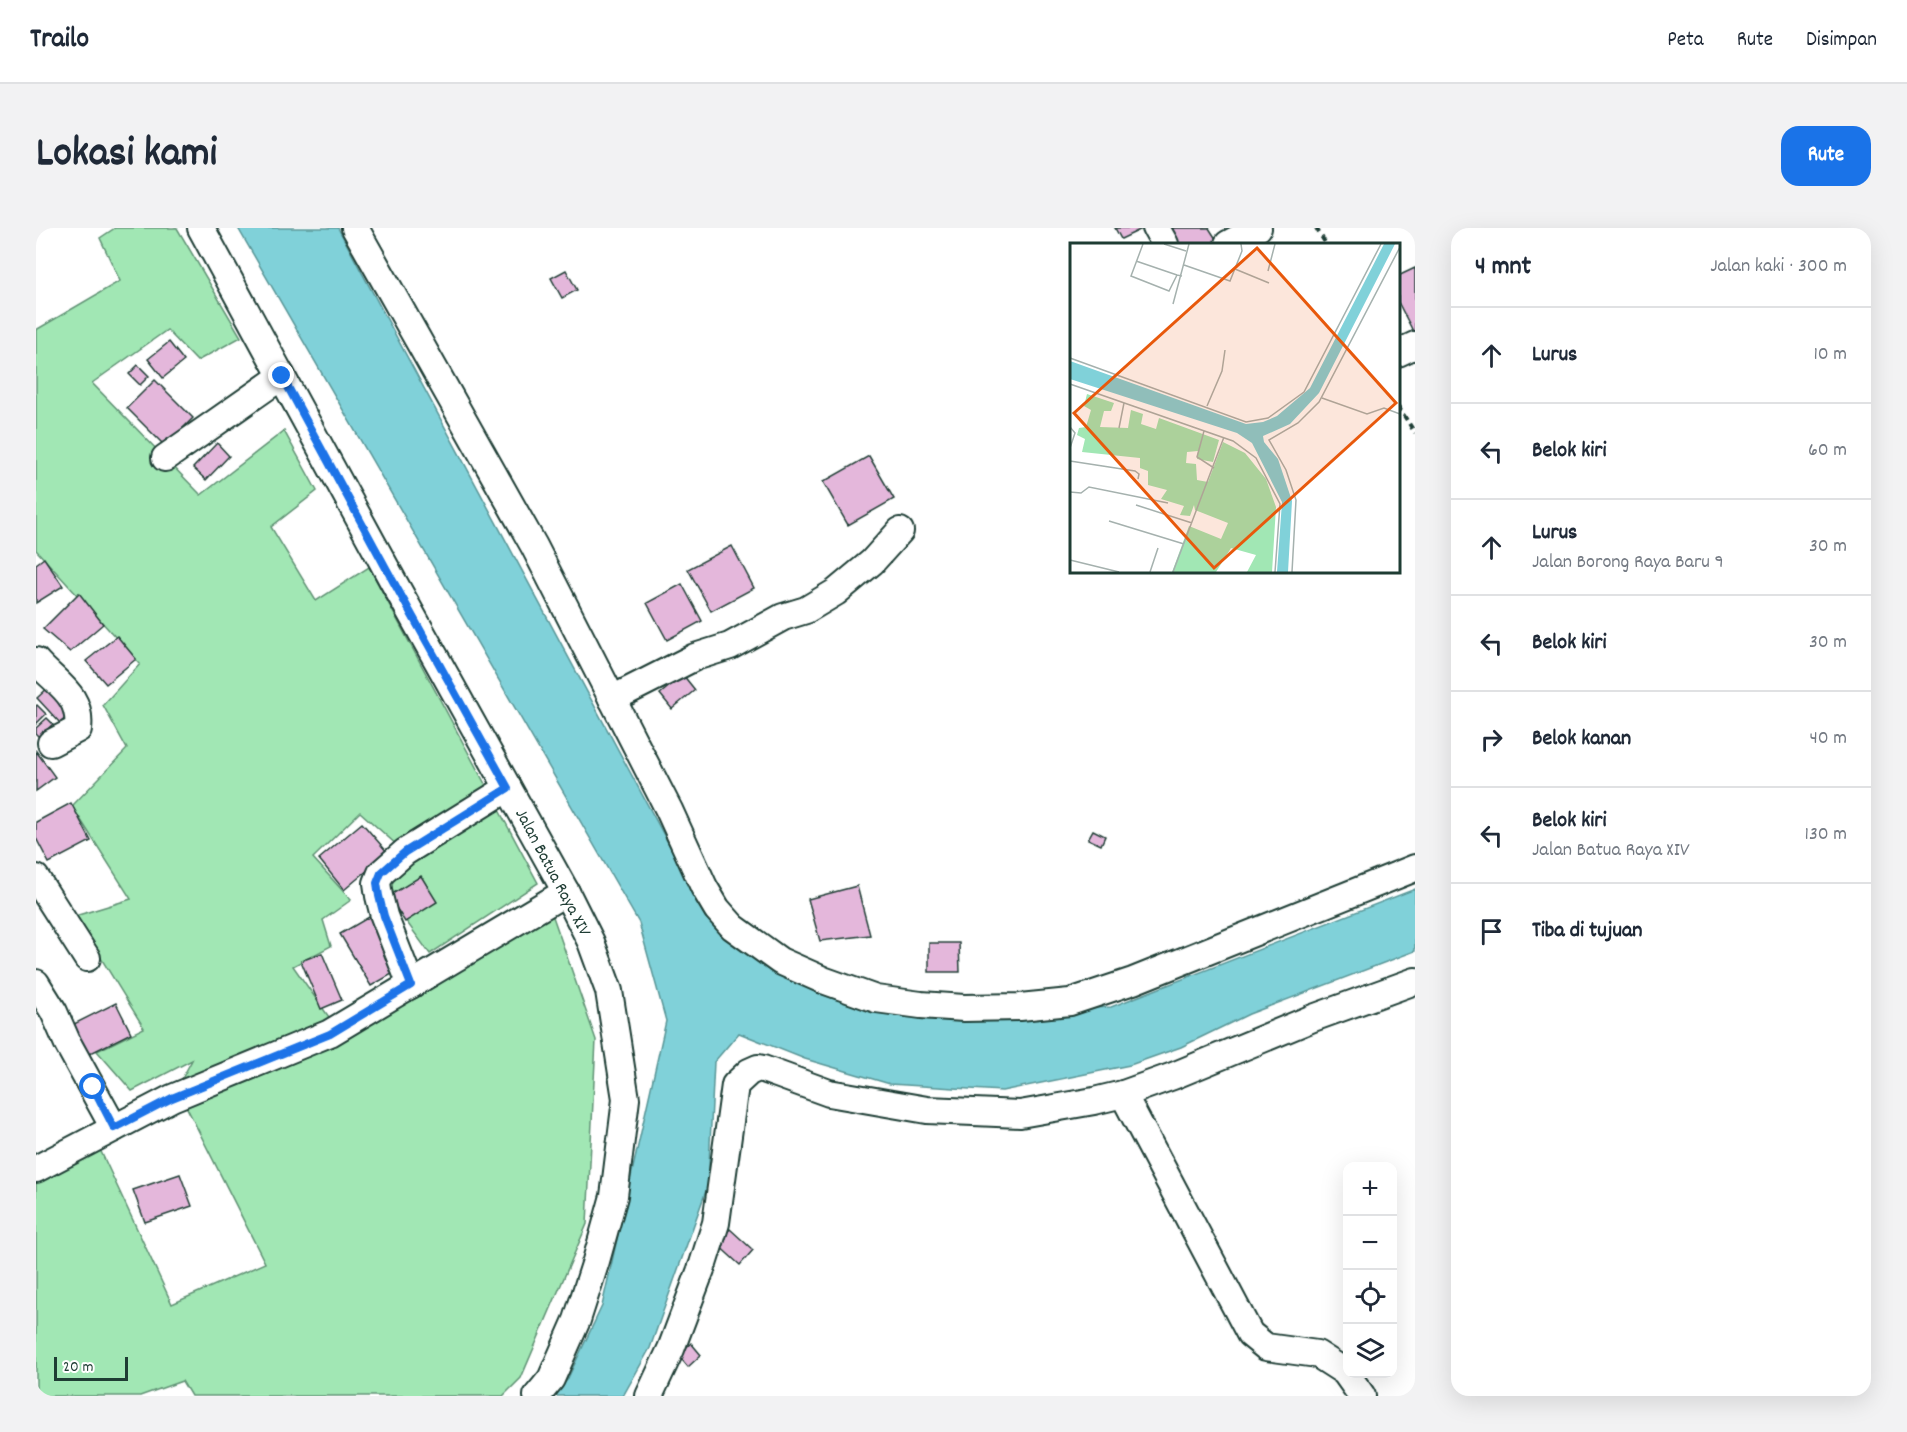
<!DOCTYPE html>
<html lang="id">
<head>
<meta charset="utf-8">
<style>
	:root { --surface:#fff; --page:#f2f2f3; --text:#1f2937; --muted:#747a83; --line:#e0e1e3; --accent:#1a73e8 }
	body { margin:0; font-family:Dekko,sans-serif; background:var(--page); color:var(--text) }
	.controls { position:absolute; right:18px; bottom:18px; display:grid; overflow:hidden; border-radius:12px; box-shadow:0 6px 24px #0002 }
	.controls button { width:54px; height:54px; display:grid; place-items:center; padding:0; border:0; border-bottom:2px solid var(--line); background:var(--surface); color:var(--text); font:30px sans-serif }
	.scale { position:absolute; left:18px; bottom:15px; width:74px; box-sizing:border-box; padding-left:6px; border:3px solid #1f3d34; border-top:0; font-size:16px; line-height:21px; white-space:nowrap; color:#1f3d34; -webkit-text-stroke:4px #fff; paint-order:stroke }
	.stop { position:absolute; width:18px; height:18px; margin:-14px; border:4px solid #1a73e8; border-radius:50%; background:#fff }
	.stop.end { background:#1a73e8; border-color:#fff; box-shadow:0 2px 6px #0008 }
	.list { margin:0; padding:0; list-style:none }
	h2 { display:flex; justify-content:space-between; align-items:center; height:78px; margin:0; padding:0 24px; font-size:26px }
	h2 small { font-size:20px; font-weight:400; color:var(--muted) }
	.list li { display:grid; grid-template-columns:39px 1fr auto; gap:18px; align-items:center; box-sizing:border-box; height:96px; padding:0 24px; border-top:2px solid var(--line) }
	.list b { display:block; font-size:22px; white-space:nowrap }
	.list p { margin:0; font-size:20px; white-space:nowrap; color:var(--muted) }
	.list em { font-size:20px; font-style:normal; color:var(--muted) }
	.icon { flex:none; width:33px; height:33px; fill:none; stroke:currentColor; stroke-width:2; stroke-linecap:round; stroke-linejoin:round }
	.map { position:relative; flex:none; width:1379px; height:1168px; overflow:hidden; border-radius:18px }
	header { display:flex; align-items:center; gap:36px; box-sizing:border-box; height:84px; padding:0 30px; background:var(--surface); border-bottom:2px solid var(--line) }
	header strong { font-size:28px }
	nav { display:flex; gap:33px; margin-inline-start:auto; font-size:21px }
	.intro { display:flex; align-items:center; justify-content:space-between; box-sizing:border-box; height:144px; padding:0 36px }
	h1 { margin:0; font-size:42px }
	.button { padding:15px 27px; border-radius:18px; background:var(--accent); color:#fff; font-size:21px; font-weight:700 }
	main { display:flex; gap:36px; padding:0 36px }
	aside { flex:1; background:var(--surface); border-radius:18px; box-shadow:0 6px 24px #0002 }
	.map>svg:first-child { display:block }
	.green { fill:#a1e7b4; stroke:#609274; stroke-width:1.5 }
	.water { fill:#80d1d9; stroke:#599697; stroke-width:1.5 }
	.building { fill:#e4b7db; stroke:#1f3d34; stroke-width:1.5 }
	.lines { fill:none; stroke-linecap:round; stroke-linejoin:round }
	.minor-casing { stroke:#1f3d34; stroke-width:30 }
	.path { stroke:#1f3d34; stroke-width:4; stroke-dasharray:6 4.5; stroke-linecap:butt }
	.minor { stroke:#fff; stroke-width:26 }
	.route { stroke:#1a73e8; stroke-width:8 }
	.labels { text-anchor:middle; stroke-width:6; stroke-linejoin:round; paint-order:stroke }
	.street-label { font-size:18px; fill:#1f3d34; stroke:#fff }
	.inset-road { fill:none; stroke:#a5b1ae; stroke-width:1.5 }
	.view { fill:#e8590c; fill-opacity:0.15; stroke:#e8590c; stroke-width:3 }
	.inset-edge { fill:none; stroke:#1f3d34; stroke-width:3 }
</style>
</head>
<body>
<header>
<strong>Trailo</strong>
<nav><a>Peta</a><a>Rute</a><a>Disimpan</a></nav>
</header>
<div class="intro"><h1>Lokasi kami</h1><a class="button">Rute</a></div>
<main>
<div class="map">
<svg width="1379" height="1168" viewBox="0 0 1379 1168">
	<rect width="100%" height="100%" fill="#fff"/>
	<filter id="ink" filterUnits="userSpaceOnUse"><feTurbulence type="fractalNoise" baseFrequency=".0167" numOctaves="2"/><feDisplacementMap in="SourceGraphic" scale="12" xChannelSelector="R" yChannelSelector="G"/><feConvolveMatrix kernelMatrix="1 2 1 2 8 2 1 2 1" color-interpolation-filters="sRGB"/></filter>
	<g filter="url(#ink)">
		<path class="green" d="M79 0H141L205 109 161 133 131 102 56 155 165 267 248 203 281 263 235 299 280 373 333 339 502 655 394 726 340 652 372 627 324 584 277 630 315 672 287 692 295 718 257 738 295 792 514 680 560 812 551 996 485 1150 467 1168H155L146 1153 104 1168H0V931L54 900 136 1076 229 1035 141 860 156 832 96 863 61 823 108 800 39 688 95 671 36 578 91 521 67 477 104 436 0 322V102L84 53 64 10Z"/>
		<path class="water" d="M202 0H302L674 693 751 746 958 785 1075 779 1379 661V723L1213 786 1145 819 1094 837 966 863 854 856 769 831 703 805 678 834 672 957 614 1120 587 1168H516L531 1152 566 1078 630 793 603 695Z"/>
		<g class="building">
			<path d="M1079 0H1108L1085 11Z"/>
			<path d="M1129 0H1173L1182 14 1177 16H1140Z"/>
			<path d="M1379 40V107L1362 74V48Z"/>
			<path d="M530 42 541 62 526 70 515 50Z"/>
			<path d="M133 114 148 133 127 150 112 131Z"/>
			<path d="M102 137 113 148 104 157 93 146Z"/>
			<path d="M119 152 157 190 129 218 91 180Z"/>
			<path d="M181 215 193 228 170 252 157 240Z"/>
			<path d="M833 228 858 271 812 297 787 254Z"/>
			<path d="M696 318 718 360 675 383 652 341Z"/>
			<path d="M8 330 27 358 0 375V336Z"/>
			<path d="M646 356 666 393 631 412 611 375Z"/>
			<path d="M43 365 67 396 34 424 7 401Z"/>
			<path d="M81 408 100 431 70 456 50 433Z"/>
			<path d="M647 447 659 462 636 481 624 466Z"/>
			<path d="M14 458 37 483 24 495 1 470Z"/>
			<path d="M1 477 10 486 0 496V478Z"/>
			<path d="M11 490 17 496 3 509 0 506V500Z"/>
			<path d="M0 523 19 549 0 563Z"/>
			<path d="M35 575 55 613 13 635 0 610V594Z"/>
			<path d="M326 595 352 625 308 662 283 631Z"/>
			<path d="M1057 602 1069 608 1065 617 1052 611Z"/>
			<path d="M385 648 401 674 369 694 353 668Z"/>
			<path d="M821 658 834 707 784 713 772 671Z"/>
			<path d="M333 689 363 742 335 758 304 706Z"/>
			<path d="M893 715H923L924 744H893Z"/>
			<path d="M286 725 306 772 285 781 265 733Z"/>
			<path d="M80 775 95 805 51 827 36 797Z"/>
			<path d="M144 946 156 978 109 994 97 962Z"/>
			<path d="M694 1001 717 1022 704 1037 681 1016Z"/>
			<path d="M655 1115 665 1127 652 1139 642 1127Z"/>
		</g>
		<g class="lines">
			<g class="minor-casing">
				<g id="minor">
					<path d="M165 0 357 353 530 664 555 714 573 763 590 871 578 968 560 1033 541 1092 515 1151 501 1168"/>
					<path d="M319 0 498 318 633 582 668 659 681 681 697 699 744 733 787 752 840 771 885 777 928 780 984 779 1034 774 1097 753 1379 640"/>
					<path d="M1120 0 1129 16"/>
					<path d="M1192 16 1222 0"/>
					<path d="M1362 125 1379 117"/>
					<path d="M129 230 246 148"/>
					<path d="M0 433C20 456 46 466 42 501L15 515"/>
					<path d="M576 471 659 429 694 418 747 389 770 382 800 364 836 334 864 303"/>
					<path d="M0 650 51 730"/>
					<path d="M0 755 18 784 32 816 78 900"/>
					<path d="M375 757 348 688 343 668 341 655 345 645 369 624 472 560"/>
					<path d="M1087 866 1214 1106 1230 1119 1281 1126 1309 1144 1326 1168"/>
					<path d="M0 941 136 870 294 805 530 664"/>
					<path d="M613 1168 635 1121 667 1036 680 995 699 857 713 844 722 840 727 841 793 865 891 882 984 886 1058 873 1087 866 1137 848 1277 790 1379 753"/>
				</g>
			</g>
			<g class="path">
				<path d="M1280 0 1290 16"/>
				<path d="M1362 178 1379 205"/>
			</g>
			<use href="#minor" class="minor"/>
		</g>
	</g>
	<g class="lines" filter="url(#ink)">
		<path class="route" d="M57 859 78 900 136 870 294 806 375 757 348 688 343 668 341 655 345 645 369 624 472 560 357 353 246 148"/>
	</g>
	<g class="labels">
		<g class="street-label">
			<text transform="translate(518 644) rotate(62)" y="6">Jalan Batua Raya XIV</text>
		</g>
	</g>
	<g transform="translate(1034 15)">
		<rect width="330" height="330" fill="#fff"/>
		<path d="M17 151 44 160 41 168H34L30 184 58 185 61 167 73 171 71 181 86 186 89 175 149 197 143 219 127 216 128 208 117 209 116 220 126 221 127 237 138 239 153 199 175 210 196 236 206 264 202 329H177L186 312 161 305 146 329H102L119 283 151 296 158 280 125 267 124 262 120 273 110 272 114 263 91 256 97 247 78 242V228L70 225V215L12 209 15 196 7 192 9 185 16 184 21 167 14 163Z" fill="#a1e7b4"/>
		<path d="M314 1H325L249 150 220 181 193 193 194 199 208 216 222 258 218 329H207L212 259 182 200 167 190 0 136V118L176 181 193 179 207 173 240 145Z" fill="#80d1d9"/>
		<path class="inset-road" d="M73 1 61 33 99 48 107 32 112 33M94 1 116 8M66 18 107 32M114 22 160 38 172 8 171 1M165 26 199 40M198 28 205 1M103 61 119 1M0 115 176 179 198 175 234 149 311 1M0 141 163 198 186 215 210 261 205 329M252 155 297 171 314 165 330 171M137 163 152 128 155 107M0 184 5 190 0 205M49 185 54 160M134 188 127 214 144 225M0 218 65 228 69 231 68 236M0 249 11 250 19 244 98 260M66 262 122 280M39 278 114 301M0 317 49 329M80 329 88 305M103 329 154 194M222 329 226 257 216 227 199 197 228 180 249 159 330 4"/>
		<path class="view" d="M187 5 326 160 144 325 4 170Z"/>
		<rect width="330" height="330" class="inset-edge"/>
	</g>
</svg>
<div class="controls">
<button>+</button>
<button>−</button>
<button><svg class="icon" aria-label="locate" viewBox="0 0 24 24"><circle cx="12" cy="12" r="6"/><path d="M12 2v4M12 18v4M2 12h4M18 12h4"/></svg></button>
<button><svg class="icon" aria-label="layers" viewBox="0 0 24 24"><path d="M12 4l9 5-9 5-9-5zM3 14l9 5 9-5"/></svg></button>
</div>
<div class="scale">20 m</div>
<div class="stop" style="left:57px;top:859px"></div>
<div class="stop end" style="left:246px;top:148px"></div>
</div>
<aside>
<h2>4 mnt<small>Jalan kaki · 300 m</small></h2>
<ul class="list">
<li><svg class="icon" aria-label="ahead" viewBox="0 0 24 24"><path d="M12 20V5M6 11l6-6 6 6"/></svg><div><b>Lurus</b></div><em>10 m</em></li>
<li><svg class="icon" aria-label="left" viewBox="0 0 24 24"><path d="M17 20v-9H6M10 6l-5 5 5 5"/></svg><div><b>Belok kiri</b></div><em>60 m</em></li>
<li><svg class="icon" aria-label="ahead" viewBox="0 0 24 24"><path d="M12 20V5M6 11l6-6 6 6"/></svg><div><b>Lurus</b><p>Jalan Borong Raya Baru 9</p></div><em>30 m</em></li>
<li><svg class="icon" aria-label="left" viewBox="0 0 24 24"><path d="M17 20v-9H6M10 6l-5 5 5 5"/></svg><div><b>Belok kiri</b></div><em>30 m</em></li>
<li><svg class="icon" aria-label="right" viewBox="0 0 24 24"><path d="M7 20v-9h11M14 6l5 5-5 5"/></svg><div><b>Belok kanan</b></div><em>40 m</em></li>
<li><svg class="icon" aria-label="left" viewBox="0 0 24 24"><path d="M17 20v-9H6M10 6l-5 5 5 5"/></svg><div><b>Belok kiri</b><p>Jalan Batua Raya XIV</p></div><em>130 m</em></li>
<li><svg class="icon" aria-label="arrive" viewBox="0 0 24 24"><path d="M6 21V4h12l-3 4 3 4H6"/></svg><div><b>Tiba di tujuan</b></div></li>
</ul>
</aside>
</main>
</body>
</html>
